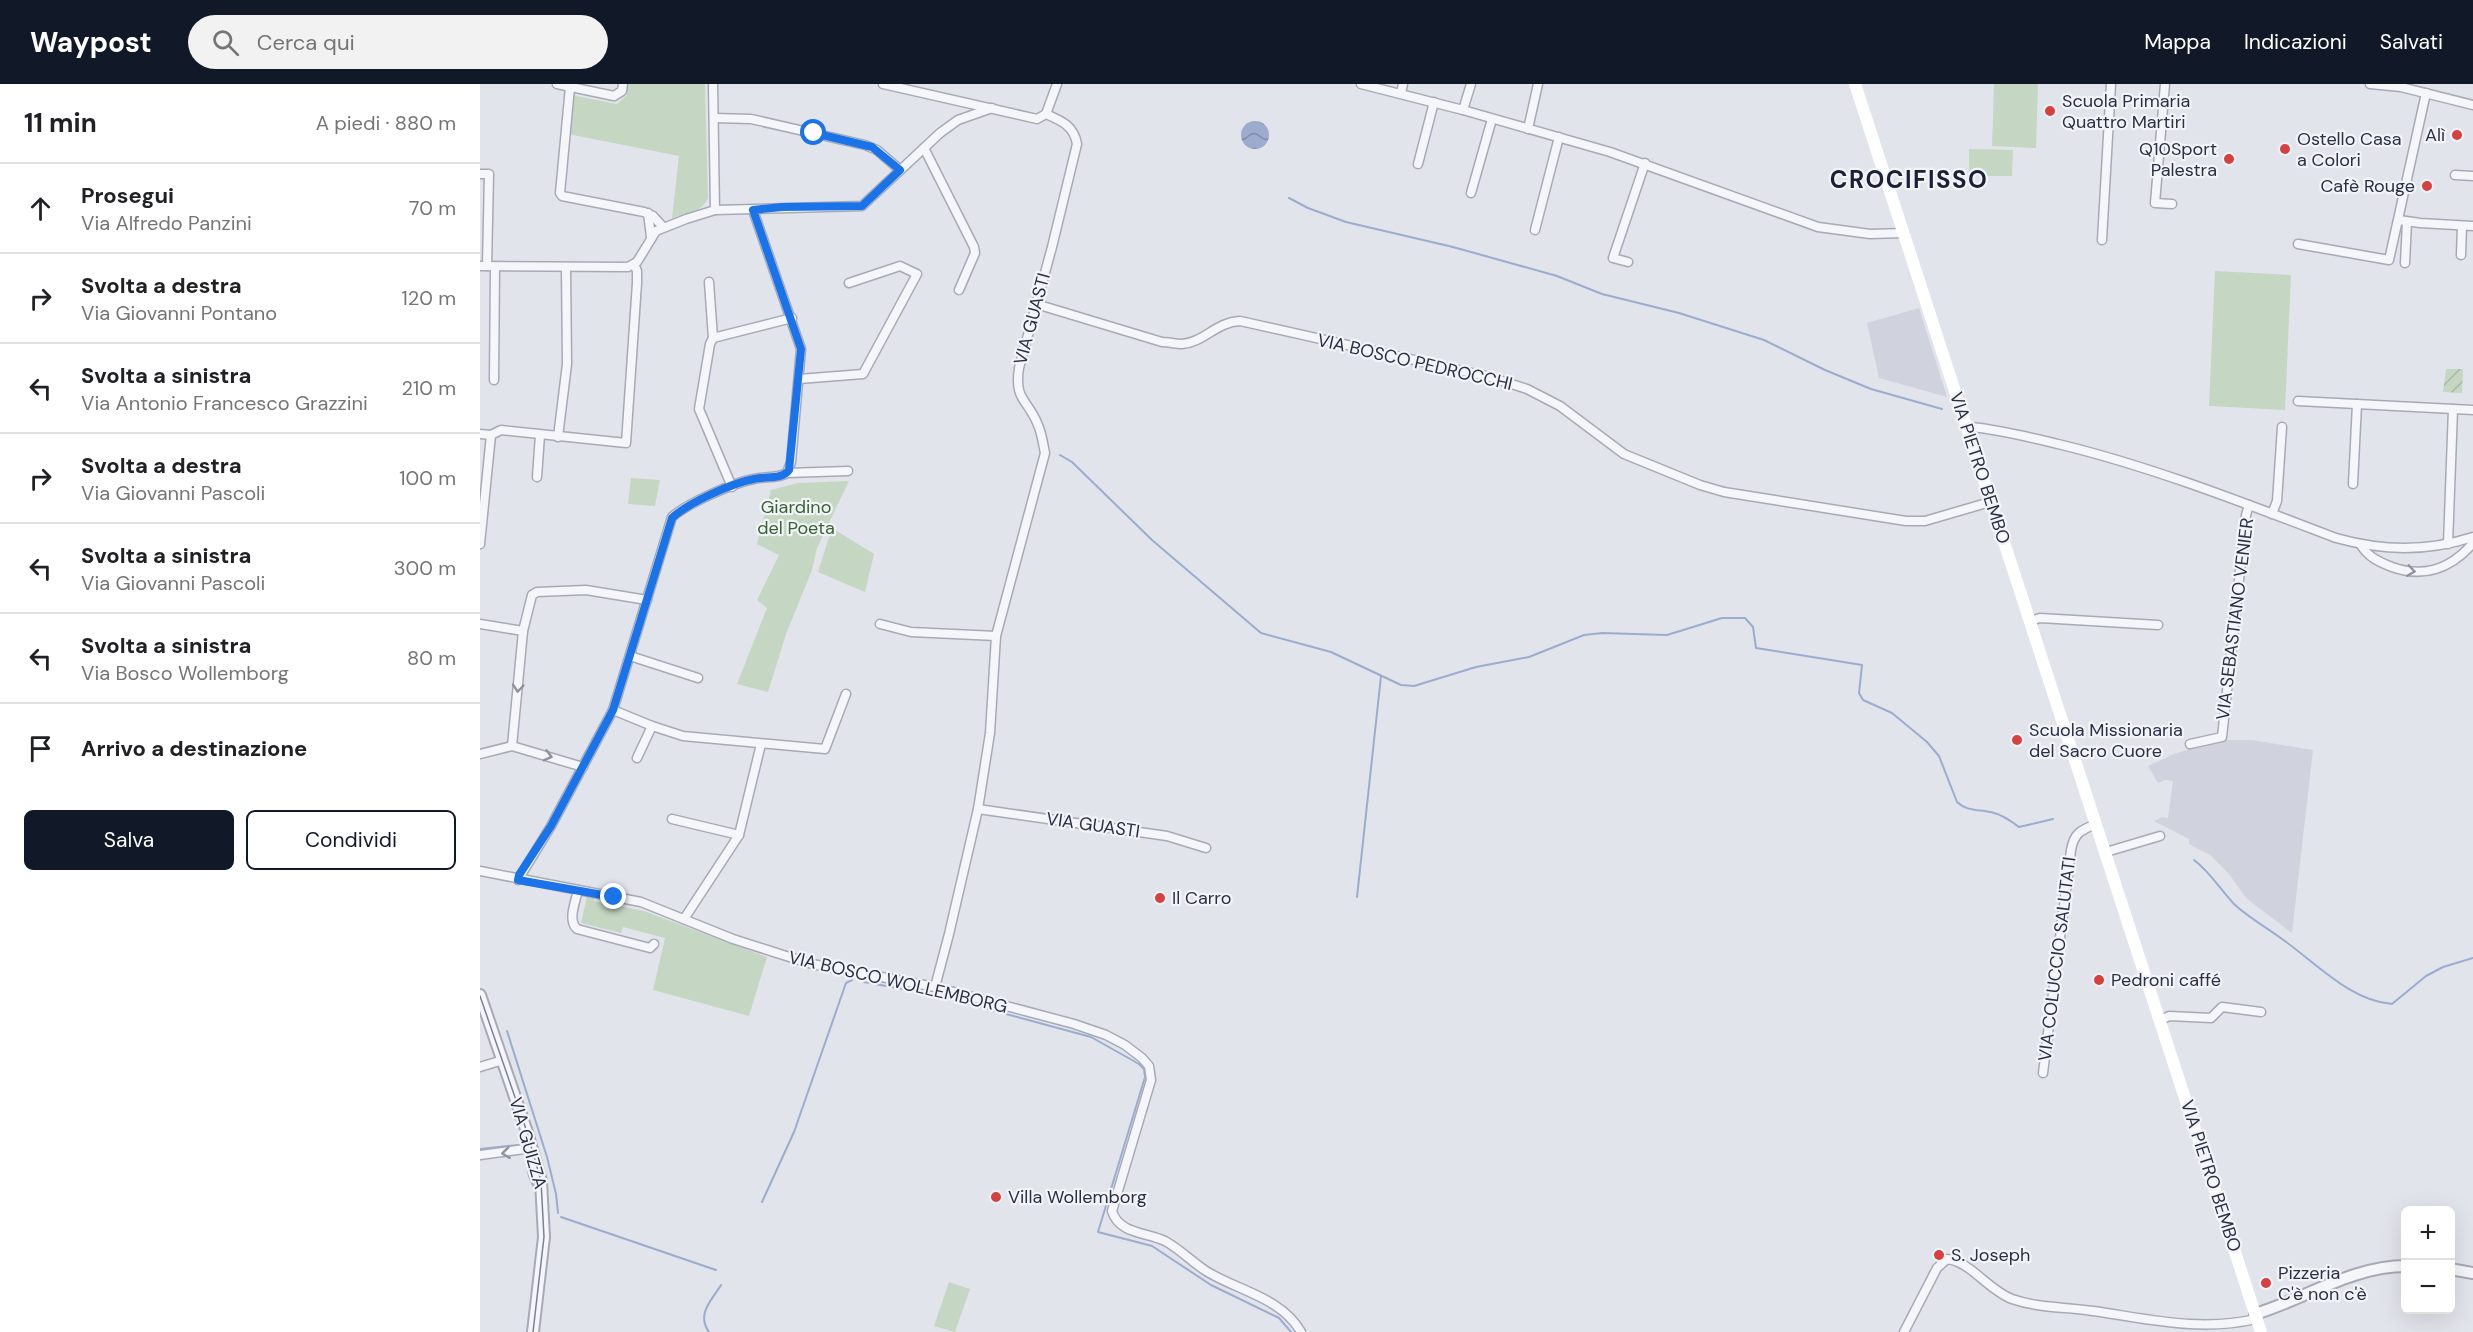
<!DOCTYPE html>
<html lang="it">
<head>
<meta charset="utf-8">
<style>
	:root { --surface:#fff; --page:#f2f2f2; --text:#202124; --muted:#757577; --line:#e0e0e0; --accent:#111827 }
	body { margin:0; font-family:"DM Sans",sans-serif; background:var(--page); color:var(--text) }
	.controls { position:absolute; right:18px; bottom:18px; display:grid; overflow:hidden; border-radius:9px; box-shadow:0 6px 24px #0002 }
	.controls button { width:54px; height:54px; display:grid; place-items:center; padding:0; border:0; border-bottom:2px solid var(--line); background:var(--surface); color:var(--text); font:30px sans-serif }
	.stop { position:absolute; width:18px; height:18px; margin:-14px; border:4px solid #1a73e8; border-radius:50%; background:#fff }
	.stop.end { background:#1a73e8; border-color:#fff; box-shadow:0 2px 6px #0008 }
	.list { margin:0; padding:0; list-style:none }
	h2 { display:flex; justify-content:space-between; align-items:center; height:78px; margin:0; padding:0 24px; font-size:26px }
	h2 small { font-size:20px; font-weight:400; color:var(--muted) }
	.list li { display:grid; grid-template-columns:39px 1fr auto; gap:18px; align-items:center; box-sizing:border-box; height:90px; padding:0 24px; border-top:2px solid var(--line) }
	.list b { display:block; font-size:22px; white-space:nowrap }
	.list p { margin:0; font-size:20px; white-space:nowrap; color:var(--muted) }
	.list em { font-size:20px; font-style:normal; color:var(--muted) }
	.actions { display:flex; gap:12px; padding:18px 24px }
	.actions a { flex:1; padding:14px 0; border:2px solid var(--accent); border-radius:9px; text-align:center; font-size:21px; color:var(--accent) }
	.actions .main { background:var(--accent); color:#fff }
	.icon { flex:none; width:33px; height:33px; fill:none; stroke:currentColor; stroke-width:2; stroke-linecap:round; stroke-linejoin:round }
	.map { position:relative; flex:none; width:1993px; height:1248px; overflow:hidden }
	header { display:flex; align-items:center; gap:36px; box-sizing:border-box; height:84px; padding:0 30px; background:var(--accent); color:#fff }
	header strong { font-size:28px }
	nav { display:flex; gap:33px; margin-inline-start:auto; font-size:21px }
	.search { width:420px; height:54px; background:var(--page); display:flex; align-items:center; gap:15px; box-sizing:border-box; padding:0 21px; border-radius:33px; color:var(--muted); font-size:22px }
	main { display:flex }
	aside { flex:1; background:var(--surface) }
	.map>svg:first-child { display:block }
	.built { fill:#d0d3de }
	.green { fill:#c5d6c3 }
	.garden { fill:url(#garden-furrows) }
	.water { fill:url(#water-waves) }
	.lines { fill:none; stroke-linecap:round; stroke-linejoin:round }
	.stream { stroke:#9bacce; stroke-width:2 }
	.minor-casing { stroke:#a7aab6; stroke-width:11 }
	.tertiary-casing { stroke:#a7aab6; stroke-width:14 }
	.minor { stroke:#f5f6f9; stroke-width:8 }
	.tertiary { stroke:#f5f6f9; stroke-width:10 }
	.secondary { stroke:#fff; stroke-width:12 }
	.tram { stroke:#7a8196; stroke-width:1.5 }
	.oneway { stroke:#8f929f }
	.route { stroke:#1a73e8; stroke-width:8 }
	.poi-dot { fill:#d84040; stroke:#f2f4f8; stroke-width:2 }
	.labels { text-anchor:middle; stroke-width:4.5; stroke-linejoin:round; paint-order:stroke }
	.poi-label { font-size:18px; fill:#292f45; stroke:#f2f4f8; text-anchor:start }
	.street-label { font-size:18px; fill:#292f45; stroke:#f2f4f8 }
	.park-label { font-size:18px; fill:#376235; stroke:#f2f4f8 }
	.district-label { font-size:24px; font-weight:bold; letter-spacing:1.5px; fill:#1b2036; stroke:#f2f4f8 }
</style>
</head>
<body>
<header>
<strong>Waypost</strong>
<div class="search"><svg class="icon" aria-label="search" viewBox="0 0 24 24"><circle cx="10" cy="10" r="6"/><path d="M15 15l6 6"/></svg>Cerca qui</div>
<nav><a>Mappa</a><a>Indicazioni</a><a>Salvati</a></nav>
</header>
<main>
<aside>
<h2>11 min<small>A piedi · 880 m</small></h2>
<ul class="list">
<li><svg class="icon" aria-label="ahead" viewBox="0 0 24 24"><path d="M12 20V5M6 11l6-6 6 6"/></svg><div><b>Prosegui</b><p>Via Alfredo Panzini</p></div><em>70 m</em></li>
<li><svg class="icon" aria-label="right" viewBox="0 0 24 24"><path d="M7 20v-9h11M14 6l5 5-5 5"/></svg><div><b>Svolta a destra</b><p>Via Giovanni Pontano</p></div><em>120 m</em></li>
<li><svg class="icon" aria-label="left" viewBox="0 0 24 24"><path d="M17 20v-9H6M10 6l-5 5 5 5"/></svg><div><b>Svolta a sinistra</b><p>Via Antonio Francesco Grazzini</p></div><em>210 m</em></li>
<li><svg class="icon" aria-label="right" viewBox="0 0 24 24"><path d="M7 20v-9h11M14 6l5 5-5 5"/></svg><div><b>Svolta a destra</b><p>Via Giovanni Pascoli</p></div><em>100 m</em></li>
<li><svg class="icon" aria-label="left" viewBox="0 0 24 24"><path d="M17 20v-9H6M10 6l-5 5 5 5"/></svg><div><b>Svolta a sinistra</b><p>Via Giovanni Pascoli</p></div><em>300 m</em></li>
<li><svg class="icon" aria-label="left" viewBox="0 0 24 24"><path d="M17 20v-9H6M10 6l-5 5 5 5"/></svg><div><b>Svolta a sinistra</b><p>Via Bosco Wollemborg</p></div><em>80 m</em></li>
<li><svg class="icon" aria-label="arrive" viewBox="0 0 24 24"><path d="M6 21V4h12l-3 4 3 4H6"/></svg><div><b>Arrivo a destinazione</b></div></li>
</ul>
<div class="actions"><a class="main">Salva</a><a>Condividi</a></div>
</aside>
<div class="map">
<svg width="1993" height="1248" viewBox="0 0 1993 1248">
	<defs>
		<pattern id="garden-furrows" width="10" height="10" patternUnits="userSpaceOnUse" patternTransform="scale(1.5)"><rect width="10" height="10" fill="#c5d6c3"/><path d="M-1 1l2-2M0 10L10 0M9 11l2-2" fill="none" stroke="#a9b8a9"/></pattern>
		<pattern id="water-waves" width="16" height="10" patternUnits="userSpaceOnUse" patternTransform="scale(1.5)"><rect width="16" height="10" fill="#9bacce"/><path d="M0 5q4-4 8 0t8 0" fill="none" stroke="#7e8ca9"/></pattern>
	</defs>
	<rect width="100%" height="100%" fill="#e2e4eb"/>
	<g class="built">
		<path d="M1439 224 1467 313 1399 294 1387 239Z"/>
		<path d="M1738 656H1772L1833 666 1812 849 1767 815 1748 789 1730 771 1709 760V755L1674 737 1682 733 1688 734 1693 697 1685 696 1678 699 1668 682 1694 670Z"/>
	</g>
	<g class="green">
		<path d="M147 0H225L228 114C221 129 207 129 192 134L199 72 88 50 92 11 137 20 147 11Z"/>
		<path d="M1514 0H1558L1556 64 1512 62Z"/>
		<path d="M1489 65 1533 66 1532 92H1489Z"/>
		<path d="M1735 187 1811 191 1805 326 1729 322Z"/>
		<path d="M151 394 180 396 175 422 148 420Z"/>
		<path d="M369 397 337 464 332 486 306 550 288 608 257 600 287 524 277 516 299 471 277 460 291 406 318 399Z"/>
		<path d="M352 444 394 470 385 508 338 488Z"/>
		<path d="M107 813 114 814V817L164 827 287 873 269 932 173 906 185 854 143 843 141 849 101 839Z"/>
		<path d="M469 1198 490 1205 475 1248 454 1242Z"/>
	</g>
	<path class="garden" d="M1966 285H1983L1982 309 1963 308Z"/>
	<circle class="water" cx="775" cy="51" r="14"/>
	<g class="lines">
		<g class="stream">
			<path d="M809 114 828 124 866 138 973 163 1077 192 1122 210 1199 229 1284 256 1345 286 1391 305 1462 325"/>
			<path d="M580 371 592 378 672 456 781 549 851 568 921 601 934 602 996 583 1049 573 1104 551 1122 549 1187 551 1242 534H1265L1273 543 1276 564 1382 581 1379 609 1383 616 1412 629 1447 658 1459 672 1477 718C1487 728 1501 725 1514 729 1523 731 1531 737 1539 743L1573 735"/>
			<path d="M1714 776C1730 788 1740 805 1754 820 1769 834 1786 843 1802 855 1835 878 1870 917 1912 920L1946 892 1963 883 1993 874"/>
			<path d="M877 813 901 592"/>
			<path d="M384 898 456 911 611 953 659 980 664 985 665 993 618 1148 672 1162 731 1201 799 1234 811 1248"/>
			<path d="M27 947 67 1073 76 1110 78 1129"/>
			<path d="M0 1065 38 1061"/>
			<path d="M46 1075 49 1092 55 1106"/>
			<path d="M282 1118 314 1048 366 899 372 896"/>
			<path d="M81 1133 236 1186"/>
			<path d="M229 1248C216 1230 232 1216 241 1201"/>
		</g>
		<g class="minor-casing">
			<g id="minor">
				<path d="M77 0 134 12 142 7 143 0"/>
				<path d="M233 0 235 126"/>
				<path d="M403 0 557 35 566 30"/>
				<path d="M881 0 983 26 1130 68 1338 143 1390 150 1424 149"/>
				<path d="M1685 0 1675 119 1692 120"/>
				<path d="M1890 0 1921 3 1993 21"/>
				<path d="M90 3 80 109 82 112 164 128 173 132 183 143"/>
				<path d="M921 9 923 0"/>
				<path d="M983 26 991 0"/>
				<path d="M566 30 577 0"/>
				<path d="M234 34 271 35 385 61 397 66 420 86"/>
				<path d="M1048 45 1058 0"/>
				<path d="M444 64 494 163 495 169 479 206"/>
				<path d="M938 80 954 18"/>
				<path d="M0 90H9L7 182"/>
				<path d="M1975 91 1993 92"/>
				<path d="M991 109 1012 35"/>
				<path d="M273 126 321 265 311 378 307 389"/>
				<path d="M168 129 171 153"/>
				<path d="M1919 136 1940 139 1993 142"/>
				<path d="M1055 146 1079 53"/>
				<path d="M1622 156 1631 0"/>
				<path d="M1818 160 1909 176 1946 9"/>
				<path d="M1981 171 1982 142"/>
				<path d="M1148 178 1133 174 1165 79"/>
				<path d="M1925 179 1927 138"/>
				<path d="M0 182 148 183 157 178 176 147 206 135 235 126 382 122 460 49 478 36 512 24"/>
				<path d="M229 198 233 254"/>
				<path d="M556 220 682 258C688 258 696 260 702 260 723 259 736 238 760 237L1010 293 1047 305 1080 322 1144 370 1220 401 1244 408 1426 437H1445L1510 418"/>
				<path d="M319 295 383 290 437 190 420 182 369 199"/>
				<path d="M14 296 15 183"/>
				<path d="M1818 317 1993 326"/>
				<path d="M1487 344 1492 343C1521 346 1549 353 1578 360 1673 383 1764 419 1856 454 1903 467 1946 468 1993 453"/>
				<path d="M0 350 11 351 21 346 146 359 157 199V187L154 180"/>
				<path d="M78 353 87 280 86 184"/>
				<path d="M57 393 60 351"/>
				<path d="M1873 400 1877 320"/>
				<path d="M252 403 219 325 230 260 233 254 312 234"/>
				<path d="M1792 430 1797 417 1802 343"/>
				<path d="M0 460 11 351"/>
				<path d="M1968 460 1973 325"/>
				<path d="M1881 461C1888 473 1899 478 1912 483 1943 494 1971 485 1993 459"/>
				<path d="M1550 537 1560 534 1678 541"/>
				<path d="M0 540 43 547"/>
				<path d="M400 540 431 548 516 552"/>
				<path d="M150 572 218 594"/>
				<path d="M133 626 172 642 203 652 345 665 366 610"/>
				<path d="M1710 660 1742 653 1766 431 1769 421"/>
				<path d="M32 662 43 547 52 511 57 508 106 506 167 516"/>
				<path d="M0 670 32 662 103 683"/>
				<path d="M157 674 172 642"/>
				<path d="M498 725 687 752 726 764"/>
				<path d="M192 735 259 751"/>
				<path d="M1626 768 1680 752"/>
				<path d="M0 787 161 818 253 855 303 871 332 880 455 903 594 940 626 951 645 961 662 974 669 982 671 996 632 1127C639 1150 666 1148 685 1157 700 1165 712 1178 726 1187 758 1207 801 1213 821 1248"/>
				<path d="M38 796 71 742 133 626 192 433C208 419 253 399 274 395 285 392 297 395 307 389L368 387"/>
				<path d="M98 806C96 817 87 836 97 845L170 864 174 860"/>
				<path d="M204 835 259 751 281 660"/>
				<path d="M455 903 469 850 498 725 510 649 516 552 565 369C563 360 562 350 558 341 548 315 534 317 539 284L572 163 597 60C594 42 582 37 566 30"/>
				<path d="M1681 936 1689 932 1731 934 1742 923 1781 928"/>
				<path d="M0 983 23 976"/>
				<path d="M1563 989 1591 766C1594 749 1601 746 1616 740"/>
				<path d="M0 1071 52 1064"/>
				<path d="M1424 1248 1457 1184 1467 1175C1490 1177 1508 1206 1532 1215 1558 1224 1586 1223 1613 1227 1670 1235 1719 1248 1776 1235"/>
			</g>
		</g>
		<g class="tertiary-casing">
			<g id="tertiary">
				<path d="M0 911 47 1048 61 1097 64 1153 53 1248"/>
				<path d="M1970 1185 1993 1189"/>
				<path d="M1775 1230C1825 1215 1872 1182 1926 1182"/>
			</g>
		</g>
		<use href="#minor" class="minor"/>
		<use href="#tertiary" class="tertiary"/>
		<path class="secondary" d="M1375 0 1781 1248"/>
		<path class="tram" d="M0 912 47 1048 61 1097 64 1153 53 1248"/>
	</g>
	<defs><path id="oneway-chevron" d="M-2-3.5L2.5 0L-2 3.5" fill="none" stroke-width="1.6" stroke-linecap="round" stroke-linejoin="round" transform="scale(1.5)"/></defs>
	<g class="oneway">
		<use href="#oneway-chevron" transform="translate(1931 487) rotate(8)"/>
		<use href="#oneway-chevron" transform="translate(38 604) rotate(95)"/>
		<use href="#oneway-chevron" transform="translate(68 672) rotate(15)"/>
		<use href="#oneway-chevron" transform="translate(26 1069) rotate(173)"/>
	</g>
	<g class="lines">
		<path class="route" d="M134 813 38 796 39 791 71 742 133 626 192 434C208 419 252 399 274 395 285 392 302 396 309 386L321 265 273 126 302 123 382 122 420 86 392 63 334 49"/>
	</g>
	<g class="poi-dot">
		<circle cx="1570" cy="27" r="6"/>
		<circle cx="1977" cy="51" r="6"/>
		<circle cx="1805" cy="65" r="6"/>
		<circle cx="1749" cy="75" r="6"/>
		<circle cx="1947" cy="102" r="6"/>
		<circle cx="1537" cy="656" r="6"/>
		<circle cx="680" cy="814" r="6"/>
		<circle cx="1619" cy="896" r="6"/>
		<circle cx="516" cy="1113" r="6"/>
		<circle cx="1459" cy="1171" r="6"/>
		<circle cx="1786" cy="1199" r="6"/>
	</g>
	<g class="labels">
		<g class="poi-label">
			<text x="1582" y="23">Scuola Primaria<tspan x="1582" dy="21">Quattro Martiri</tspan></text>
			<text x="1965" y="57" text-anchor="end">Alì</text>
			<text x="1817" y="61">Ostello Casa<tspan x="1817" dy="21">a Colori</tspan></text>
			<text x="1737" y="71" text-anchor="end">Q10Sport<tspan x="1737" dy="21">Palestra</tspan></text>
			<text x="1935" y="108" text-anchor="end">Cafè Rouge</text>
			<text x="1549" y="652">Scuola Missionaria<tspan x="1549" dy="21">del Sacro Cuore</tspan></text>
			<text x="692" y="820">Il Carro</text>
			<text x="1631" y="902">Pedroni caffé</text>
			<text x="528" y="1119">Villa Wollemborg</text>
			<text x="1471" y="1177">S. Joseph</text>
			<text x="1798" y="1195">Pizzeria<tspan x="1798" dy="21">C'è non c'è</tspan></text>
		</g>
		<g class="street-label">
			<text transform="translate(552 235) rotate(-75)" y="6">VIA GUASTI</text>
			<text transform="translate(935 278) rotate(13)" y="6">VIA BOSCO PEDROCCHI</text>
			<text transform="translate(1500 384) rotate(72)" y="6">VIA PIETRO BEMBO</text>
			<text transform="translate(1755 535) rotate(-83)" y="6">VIA SEBASTIANO VENIER</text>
			<text transform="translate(613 741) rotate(8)" y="6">VIA GUASTI</text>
			<text transform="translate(1577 875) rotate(-83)" y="6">VIA COLUCCIO SALUTATI</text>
			<text transform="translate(418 898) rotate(13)" y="6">VIA BOSCO WOLLEMBORG</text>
			<text transform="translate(48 1059) rotate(74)" y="6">VIA GUIZZA</text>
			<text transform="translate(1731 1092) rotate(72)" y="6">VIA PIETRO BEMBO</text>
		</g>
		<g class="park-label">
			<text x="316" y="429">Giardino<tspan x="316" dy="21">del Poeta</tspan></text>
		</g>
		<g class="district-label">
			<text x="1429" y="104">CROCIFISSO</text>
		</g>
	</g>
</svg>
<div class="controls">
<button>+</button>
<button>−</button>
</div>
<div class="stop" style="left:334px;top:49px"></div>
<div class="stop end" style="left:134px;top:813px"></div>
</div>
</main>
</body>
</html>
